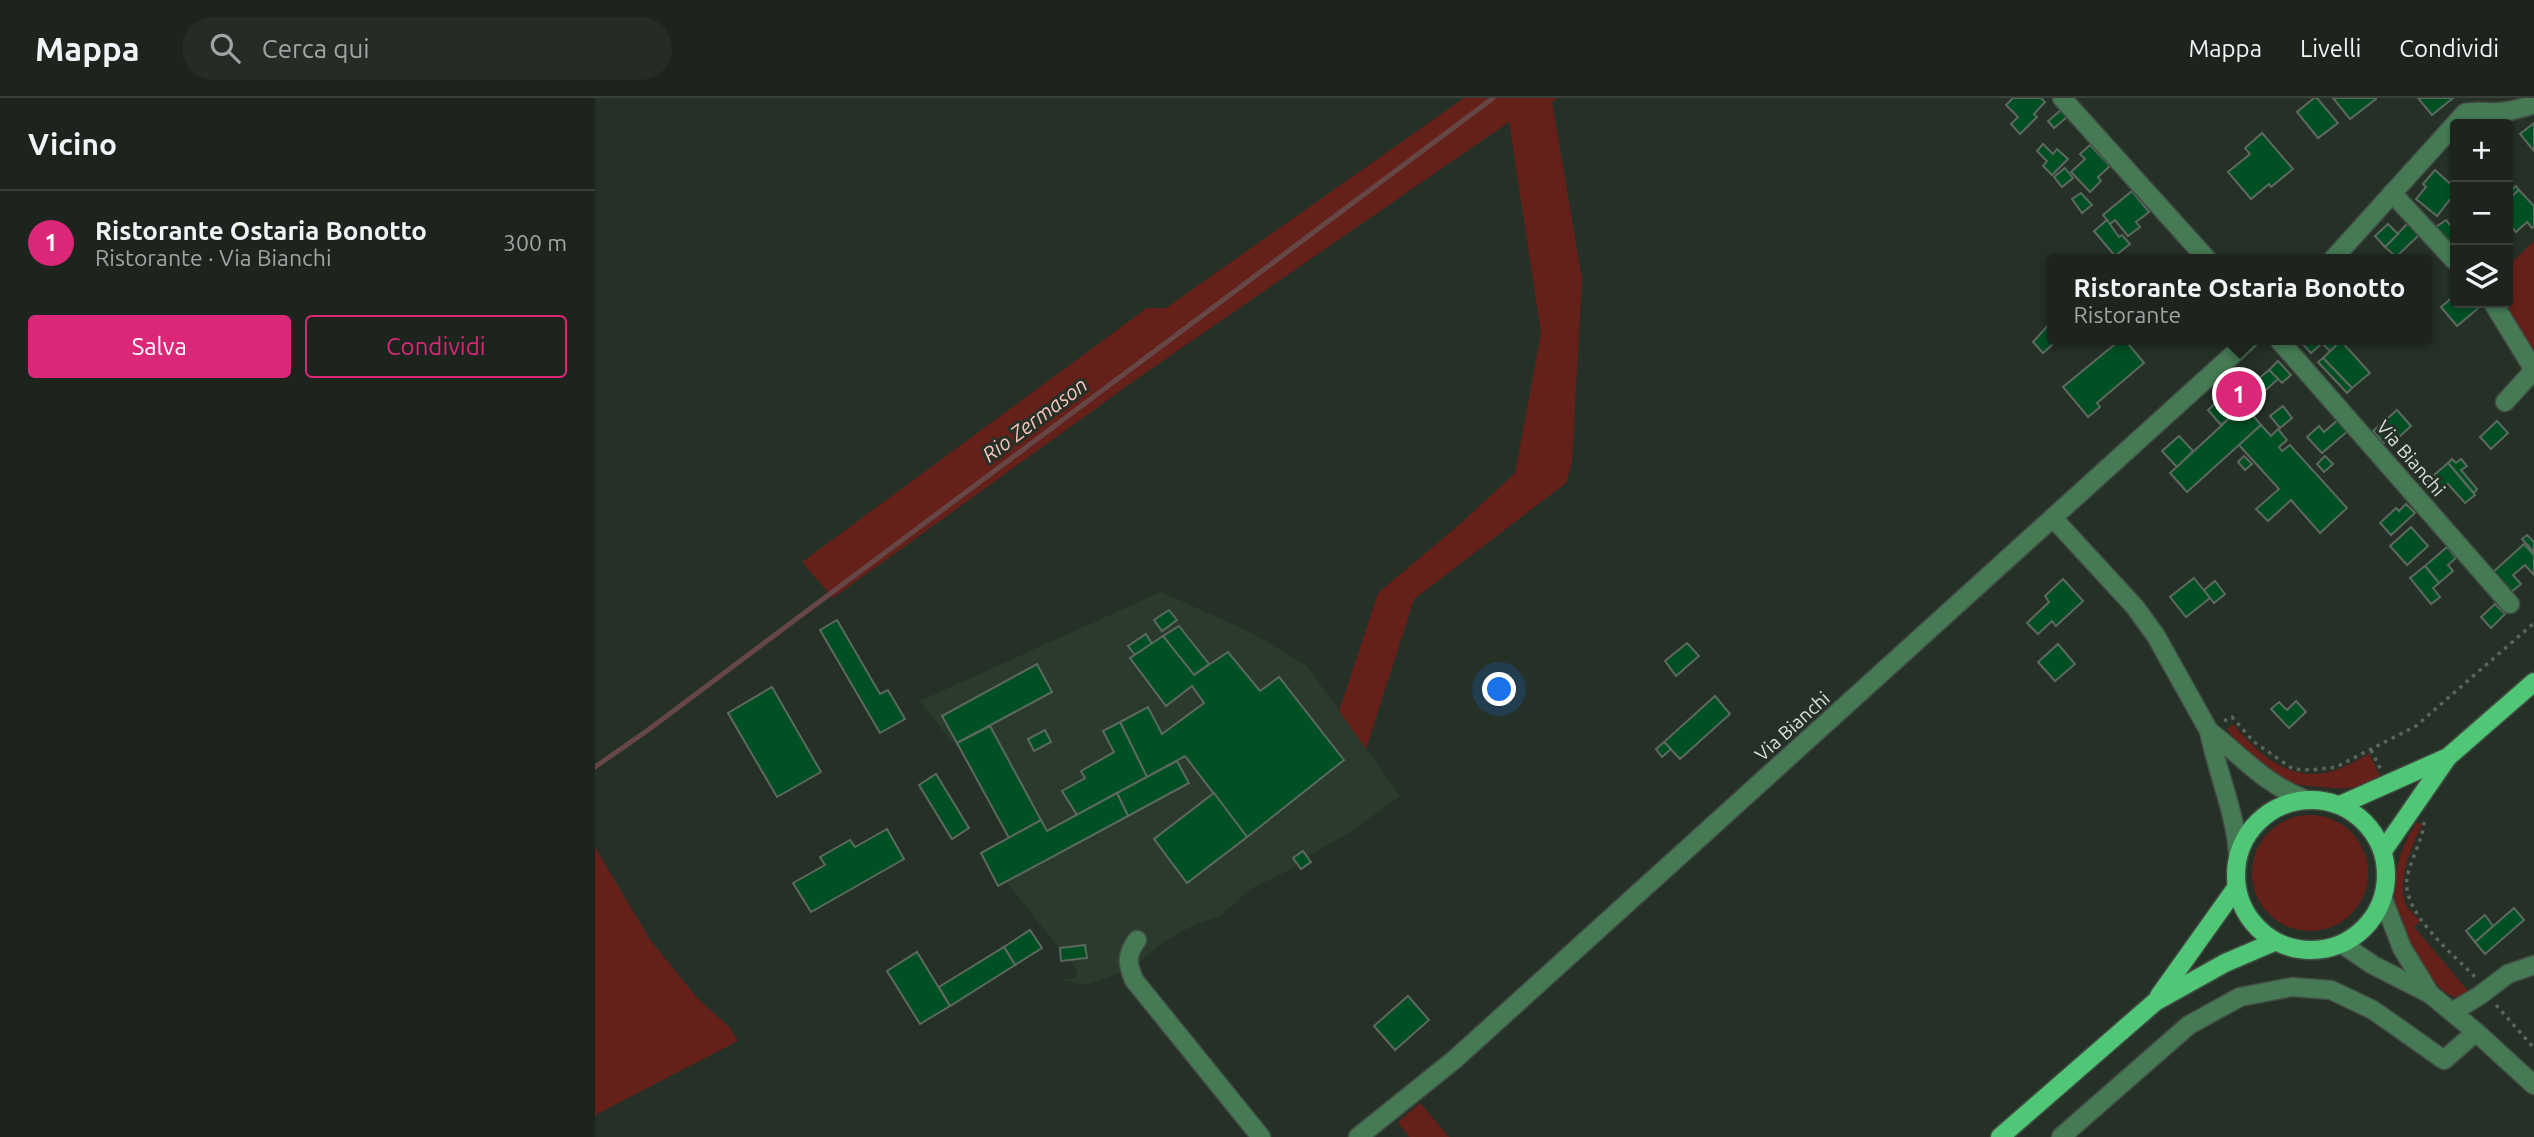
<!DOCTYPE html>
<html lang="it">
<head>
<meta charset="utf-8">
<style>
	:root { --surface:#1c241d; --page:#252c26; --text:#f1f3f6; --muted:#a0a4a4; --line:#3a413b; --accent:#db2777 }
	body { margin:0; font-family:Ubuntu,sans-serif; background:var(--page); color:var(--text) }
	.controls { position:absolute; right:21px; top:21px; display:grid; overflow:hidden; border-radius:7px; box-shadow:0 2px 5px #0004 }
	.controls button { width:63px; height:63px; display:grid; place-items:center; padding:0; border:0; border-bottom:2px solid var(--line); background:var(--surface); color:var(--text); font:35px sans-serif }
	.you { position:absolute; left:905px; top:592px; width:24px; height:24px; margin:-18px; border:5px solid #fff; border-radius:50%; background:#1a73e8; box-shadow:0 0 0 10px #1a73e833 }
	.badge { display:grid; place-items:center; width:46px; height:46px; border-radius:50%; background:var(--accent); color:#fff; font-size:23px; font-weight:700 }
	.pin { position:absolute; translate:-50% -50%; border:4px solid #fff; box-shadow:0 2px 7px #0006 }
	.popup { position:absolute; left:1452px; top:156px; width:385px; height:91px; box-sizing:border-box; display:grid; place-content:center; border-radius:7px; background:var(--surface); filter:drop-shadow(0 2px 5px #0005); font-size:23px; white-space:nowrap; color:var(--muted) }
	.popup b { font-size:26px; color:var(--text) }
	.popup::after { content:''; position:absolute; left:50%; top:100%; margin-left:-14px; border:14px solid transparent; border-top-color:var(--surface) }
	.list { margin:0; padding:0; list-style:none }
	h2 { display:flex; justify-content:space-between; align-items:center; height:91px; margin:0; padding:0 28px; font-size:30px }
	h2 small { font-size:23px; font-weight:400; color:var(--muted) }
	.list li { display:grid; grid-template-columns:46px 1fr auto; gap:21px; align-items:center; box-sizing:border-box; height:105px; padding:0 28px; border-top:2px solid var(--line) }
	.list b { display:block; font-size:26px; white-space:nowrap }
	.list p { margin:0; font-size:23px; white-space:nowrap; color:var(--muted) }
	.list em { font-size:23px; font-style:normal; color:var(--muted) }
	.actions { display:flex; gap:14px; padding:21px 28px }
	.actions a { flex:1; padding:16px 0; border:2px solid var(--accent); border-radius:7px; text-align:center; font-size:24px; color:var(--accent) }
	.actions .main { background:var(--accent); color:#fff }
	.icon { flex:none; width:38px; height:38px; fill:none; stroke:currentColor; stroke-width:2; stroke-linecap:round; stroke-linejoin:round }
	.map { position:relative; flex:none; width:1939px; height:1039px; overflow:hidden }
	header { display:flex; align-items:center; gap:42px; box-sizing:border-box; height:98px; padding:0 35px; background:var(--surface); border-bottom:2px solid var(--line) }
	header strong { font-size:33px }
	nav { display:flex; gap:38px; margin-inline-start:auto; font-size:24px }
	.search { width:490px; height:63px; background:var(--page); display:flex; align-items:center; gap:18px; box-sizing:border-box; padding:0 24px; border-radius:38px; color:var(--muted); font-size:26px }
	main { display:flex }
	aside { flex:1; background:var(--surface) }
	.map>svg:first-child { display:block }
	.built { fill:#2a3b2e }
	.green { fill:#65201a }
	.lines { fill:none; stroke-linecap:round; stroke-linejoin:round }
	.stream { stroke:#674745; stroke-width:5 }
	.building { fill:#005024; stroke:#5d695f; stroke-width:2 }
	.minor-casing { stroke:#424c44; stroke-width:21 }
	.major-casing { stroke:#424c44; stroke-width:21 }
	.path { stroke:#5b655d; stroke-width:3.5; stroke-dasharray:3.5 5; stroke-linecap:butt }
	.minor { stroke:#457a54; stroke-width:18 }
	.major { stroke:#4fc777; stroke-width:18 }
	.labels { text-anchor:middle; stroke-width:6; stroke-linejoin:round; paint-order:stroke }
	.street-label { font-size:19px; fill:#d8e0da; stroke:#253027 }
	.water-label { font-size:21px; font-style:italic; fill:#fac4bc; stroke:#253027 }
</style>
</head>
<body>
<header>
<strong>Mappa</strong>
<div class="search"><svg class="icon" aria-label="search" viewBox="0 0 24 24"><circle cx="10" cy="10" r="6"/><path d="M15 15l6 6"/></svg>Cerca qui</div>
<nav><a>Mappa</a><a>Livelli</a><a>Condividi</a></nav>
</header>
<main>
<aside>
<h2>Vicino<small></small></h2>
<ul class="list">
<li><span class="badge">1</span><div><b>Ristorante Ostaria Bonotto</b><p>Ristorante · Via Bianchi</p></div><em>300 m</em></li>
</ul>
<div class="actions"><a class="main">Salva</a><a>Condividi</a></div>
</aside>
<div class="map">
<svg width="1939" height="1039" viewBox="0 0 1939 1039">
	<rect width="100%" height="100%" fill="#253027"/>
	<path class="built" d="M566 494 655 534 712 568 805 698 755 734 706 762 693 773 657 790 625 818 597 828 566 845 540 869 492 887 466 882 481 880 482 872 393 761 435 734 419 709 353 639 325 603Z"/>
	<g class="green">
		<path d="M869 0H962L957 4 987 181 977 363 971 385 819 501 771 651 744 613 783 495 864 427 920 375 946 235 914 24 543 280 238 500 207 464 552 210H571Z"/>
		<path d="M1939 143V254L1901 205H1913V168Z"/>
		<path d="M1638 626C1662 655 1693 684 1734 674 1748 671 1762 662 1774 656L1786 680C1763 690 1752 692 1727 689 1718 688 1709 688 1700 686 1673 680 1648 652 1632 631Z"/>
		<circle cx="1715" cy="775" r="58"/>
		<path d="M1822 724 1827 727C1817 747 1799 788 1813 810 1816 814 1821 819 1825 823L1819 829 1873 893 1866 899C1860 899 1856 898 1851 895 1833 881 1802 828 1800 806 1797 777 1806 747 1822 724Z"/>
		<path d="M0 749 55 842 103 901 134 929 143 943 0 1017Z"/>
		<path d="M825 1005 854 1039H814L803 1024Z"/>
	</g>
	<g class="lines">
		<path class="stream" d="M0 669 53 632 898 0"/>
	</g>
	<g class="building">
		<path d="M1418 0H1446L1450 4 1439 16 1442 19 1425 36 1416 26 1423 19 1411 7Z"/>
		<path d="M1719 0H1722L1743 25 1723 40 1702 14Z"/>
		<path d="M1738 0H1781V1L1755 21Z"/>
		<path d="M1823 0H1858L1837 17Z"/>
		<path d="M1466 12 1472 19 1459 30 1453 23Z"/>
		<path d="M1939 25V53L1925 36Z"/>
		<path d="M1667 35 1698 71 1676 89 1674 86 1656 101 1633 74 1655 56 1650 50Z"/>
		<path d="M1448 46 1458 56 1462 51 1473 61 1457 77 1448 68 1452 63 1442 53Z"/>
		<path d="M1495 47 1515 68 1503 79 1506 83 1495 94 1476 74 1490 61 1485 56Z"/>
		<path d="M1470 70 1478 80 1467 89 1459 79Z"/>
		<path d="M1840 72 1860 90V95L1842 118 1821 101 1831 89 1828 86Z"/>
		<path d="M1921 88 1924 92 1913 102V96Z"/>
		<path d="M1924 92 1939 108V129L1937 130 1932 124 1921 134 1913 124V102Z"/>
		<path d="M1537 93 1554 114 1541 124 1545 129 1533 138 1520 122 1515 126 1508 117Z"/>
		<path d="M1486 95 1497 107 1487 115 1477 101Z"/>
		<path d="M1512 122 1524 139 1527 137 1535 146 1520 158 1499 133Z"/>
		<path d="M1851 122 1860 133V152L1841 129Z"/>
		<path d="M1815 123 1826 135 1801 159 1790 149Z"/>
		<path d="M1793 126 1803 136 1790 149 1780 138Z"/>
		<path d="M1860 197V205H1885L1887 207 1862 228 1846 209Z"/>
		<path d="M1456 224 1458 246 1448 255 1438 244Z"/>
		<path d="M1525 242H1530L1549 265 1502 305 1505 309 1493 319 1468 289Z"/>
		<path d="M1704 242H1731L1716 255Z"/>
		<path d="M1731 242H1745L1746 243 1735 253 1727 245Z"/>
		<path d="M1746 243 1775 275 1757 290 1728 260Z"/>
		<path d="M1728 260 1757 290 1752 295 1723 264Z"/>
		<path d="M1683 263 1696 277 1687 285 1674 272Z"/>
		<path d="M1674 272 1683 281 1655 306 1637 286 1648 276 1651 280 1657 275 1663 281Z"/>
		<path d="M1635 292 1649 307 1626 327 1613 312Z"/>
		<path d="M1649 307 1666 327 1592 394 1575 375Z"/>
		<path d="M1688 308 1697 320 1685 330 1675 318Z"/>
		<path d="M1802 312 1816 328 1803 340 1799 335 1789 345 1778 333Z"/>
		<path d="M1744 321 1754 332 1727 355 1712 339 1724 328 1729 334Z"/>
		<path d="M1902 323 1913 335 1896 351 1885 339Z"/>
		<path d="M1666 327 1676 338 1683 331 1692 342 1684 349 1687 353 1695 347 1752 410 1725 435 1696 402 1673 423 1661 411 1684 391 1644 347Z"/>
		<path d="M1584 338 1598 353 1582 369 1567 353Z"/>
		<path d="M1649 358 1657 366 1650 372 1643 364Z"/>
		<path d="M1730 358 1738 366 1729 374 1722 366Z"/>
		<path d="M1857 361 1861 365 1866 361 1872 368 1866 372 1882 391 1879 395 1853 365Z"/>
		<path d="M1853 365 1880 397 1870 405 1853 386 1841 396 1831 384Z"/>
		<path d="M1811 406 1820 415 1796 437 1785 425 1801 410 1804 413Z"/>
		<path d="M1816 429 1833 448 1812 467 1795 448Z"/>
		<path d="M1932 437 1939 444V454L1927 441Z"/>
		<path d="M1929 446 1939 457V477L1930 467 1918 477 1926 486 1915 495 1897 475Z"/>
		<path d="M1852 449 1861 460 1853 467 1858 473 1844 485 1830 468Z"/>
		<path d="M1830 468 1844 485 1838 490 1845 499 1836 506 1815 480Z"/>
		<path d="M1599 480 1615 500 1591 519 1575 499Z"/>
		<path d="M1468 481 1488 503 1461 528 1457 523 1443 536 1432 525 1454 504 1450 498Z"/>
		<path d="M1620 483 1630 496 1619 505 1609 492Z"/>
		<path d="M1900 506 1910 516 1896 530 1886 519Z"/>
		<path d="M574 512 582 522 567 533 559 522Z"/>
		<path d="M242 522 285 596 293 592 310 621 285 635 225 532Z"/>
		<path d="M584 528 614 566 599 577 568 538Z"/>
		<path d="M551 536 557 546 540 557 533 548Z"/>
		<path d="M568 538 599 577 633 554 665 593 684 579 749 662 652 739 590 658 552 679 525 624 553 609 567 636 609 605 597 588 571 608 535 560Z"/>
		<path d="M1092 545 1104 558 1081 578 1070 563Z"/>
		<path d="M1463 546 1480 566 1460 583 1443 564Z"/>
		<path d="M442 566 457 594 362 645 347 618Z"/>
		<path d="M177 589 226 674 182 699 133 615Z"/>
		<path d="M1120 598 1135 616 1085 661 1069 644Z"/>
		<path d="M1701 603 1711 614 1694 630 1676 611 1684 604 1692 612Z"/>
		<path d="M525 624 552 679 482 717 467 693 490 680 486 673 519 654 508 633Z"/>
		<path d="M395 628 446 722 414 740 362 645Z"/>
		<path d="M450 632 456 644 439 653 433 641Z"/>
		<path d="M1069 644 1076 651 1067 659 1061 651Z"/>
		<path d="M582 663 594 685 533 718 522 695Z"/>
		<path d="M341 676 374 730 357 741 324 687Z"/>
		<path d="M522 695 533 718 403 788 386 755 446 722 452 733Z"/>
		<path d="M619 695 652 739 592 785 559 741Z"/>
		<path d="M292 731 309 761 216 814 198 785 230 767 225 759 255 742 260 749Z"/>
		<path d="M708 753 716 764 706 771 698 760Z"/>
		<path d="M1919 810 1929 822 1890 856 1880 844Z"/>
		<path d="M1890 817 1898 828 1880 844 1871 833Z"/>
		<path d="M435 832 447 850 420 867 409 849Z"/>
		<path d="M490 847 492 860 466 863 465 850Z"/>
		<path d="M409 849 420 867 355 908 344 889Z"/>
		<path d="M322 854 355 908 325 926 292 873Z"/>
		<path d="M813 898 834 922 800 952 779 928Z"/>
	</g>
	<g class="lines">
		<g class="minor-casing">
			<g id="minor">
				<path d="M1467 0 1612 161"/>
				<path d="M1797 95 1860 163"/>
				<path d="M1738 161 1870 15C1882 12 1893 15 1905 14 1917 13 1928 10 1939 6"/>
				<path d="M1898 205 1939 272 1910 304"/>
				<path d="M1684 242 1915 506"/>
				<path d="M1458 420 1540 509 1561 538 1614 633"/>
				<path d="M1643 755C1640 713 1622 674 1614 633 1647 658 1668 685 1709 701"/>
				<path d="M1788 801 1807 850 1835 896"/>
				<path d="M542 842C531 857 532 865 539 882L666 1039"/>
				<path d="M1747 846 1778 867 1835 896 1881 934 1939 987"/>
				<path d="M1857 914 1884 898 1913 876 1939 867"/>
				<path d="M763 1039 859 962 1654 242"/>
				<path d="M1466 1039 1594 927 1645 899 1697 889 1736 892 1778 912 1849 962 1881 934"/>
			</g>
		</g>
		<g class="major-casing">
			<g id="major">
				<circle cx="1716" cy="777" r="75"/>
				<path d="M1745 707 1853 659"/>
				<path d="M1788 753 1853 659 1939 584"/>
				<path d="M1564 898 1641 790"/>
				<path d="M1405 1039 1560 904 1630 865 1679 844"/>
			</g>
		</g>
		<g class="path">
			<path d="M1629 623 1637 619 1659 644 1698 671 1716 672 1741 669 1821 628 1939 525"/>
			<path d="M1776 652 1786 672"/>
			<path d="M1829 724C1829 738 1815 763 1812 780 1806 814 1859 857 1881 880"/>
			<path d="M1901 907 1939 950"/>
		</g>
		<use href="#minor" class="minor"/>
		<use href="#major" class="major"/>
	</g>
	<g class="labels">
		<g class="street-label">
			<text transform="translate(1816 360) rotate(49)" y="7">Via Bianchi</text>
			<text transform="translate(1197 628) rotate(-42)" y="7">Via Bianchi</text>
		</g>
		<g class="water-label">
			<text transform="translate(440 322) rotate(-37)" y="7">Rio Zermason</text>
		</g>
	</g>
</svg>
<div class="controls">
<button>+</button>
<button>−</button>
<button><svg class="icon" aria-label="layers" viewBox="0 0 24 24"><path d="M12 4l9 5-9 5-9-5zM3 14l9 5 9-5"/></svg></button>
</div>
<div class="you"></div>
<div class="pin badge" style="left:1644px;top:296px">1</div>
<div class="popup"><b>Ristorante Ostaria Bonotto</b>Ristorante</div>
</div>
</main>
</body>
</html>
